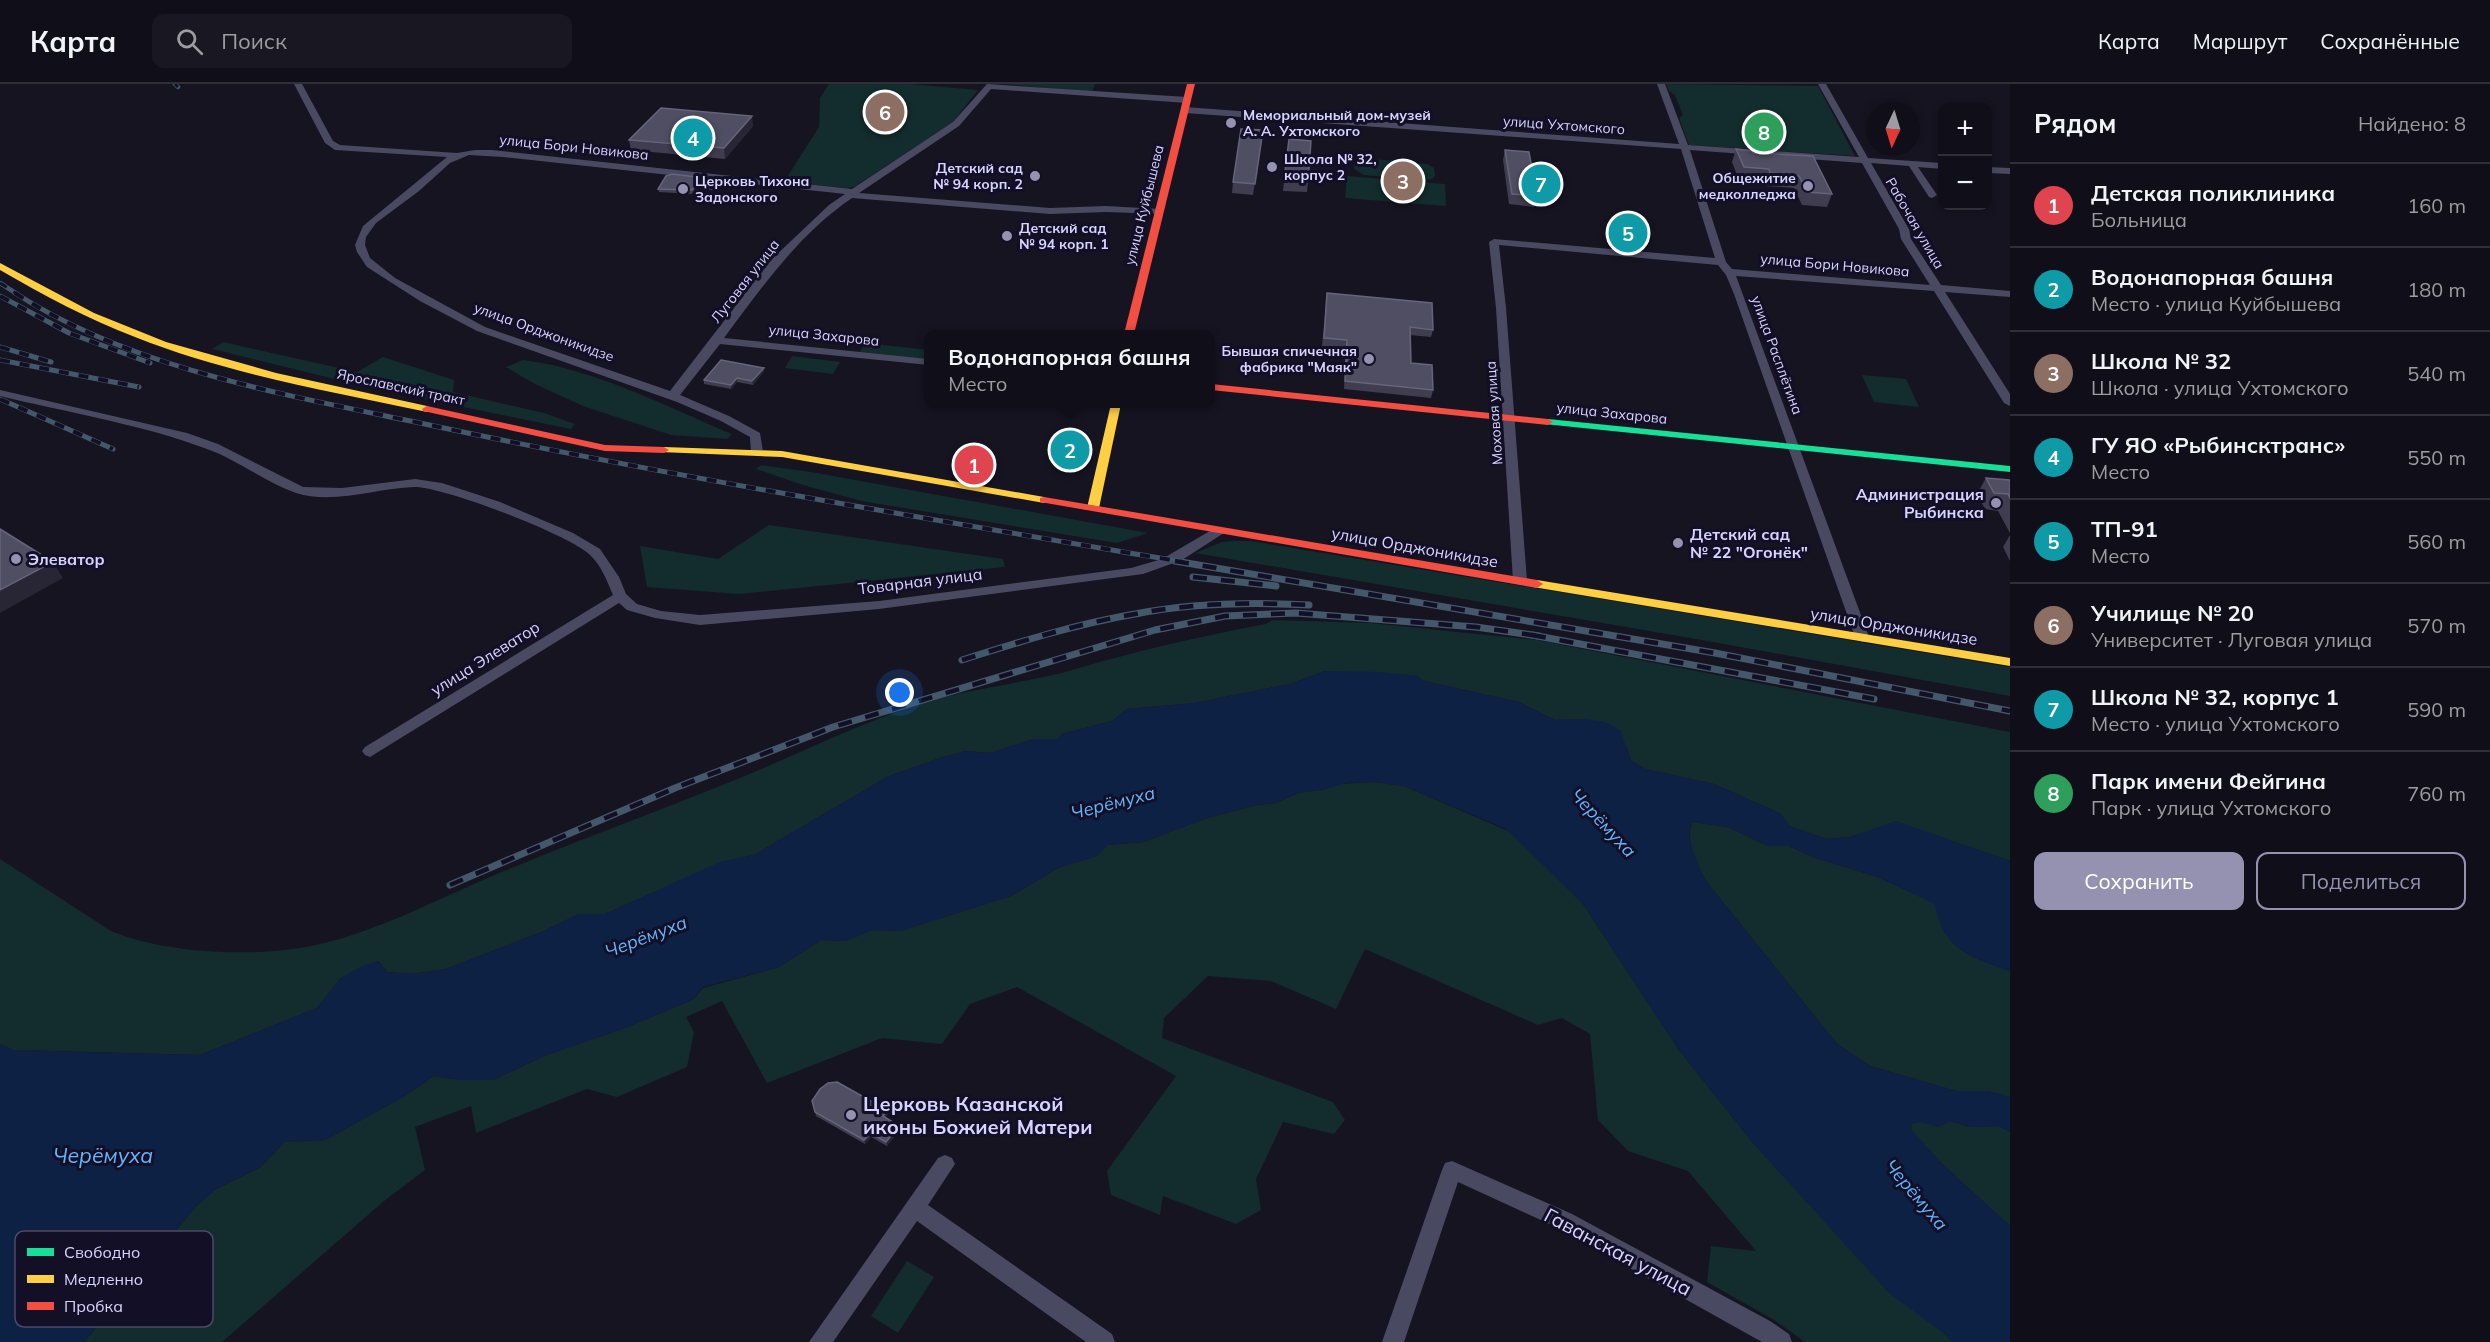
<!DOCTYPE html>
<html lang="ru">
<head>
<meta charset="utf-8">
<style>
	:root { --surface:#100f19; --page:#191822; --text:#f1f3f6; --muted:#9c9ca2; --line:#302f38; --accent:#9591b1 }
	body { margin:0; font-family:Mulish,sans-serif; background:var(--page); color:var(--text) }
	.controls { position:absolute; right:18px; top:18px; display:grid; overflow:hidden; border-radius:12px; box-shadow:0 3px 9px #0003 }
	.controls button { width:54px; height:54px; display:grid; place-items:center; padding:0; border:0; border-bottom:2px solid var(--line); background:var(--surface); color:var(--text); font:30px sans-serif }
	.compass { position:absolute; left:1866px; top:18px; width:54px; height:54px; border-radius:50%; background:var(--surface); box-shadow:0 3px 9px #0003; rotate:184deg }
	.you { position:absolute; left:900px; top:609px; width:21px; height:21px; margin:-15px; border:4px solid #fff; border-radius:50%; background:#1a73e8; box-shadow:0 0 0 9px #1a73e833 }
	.badge { display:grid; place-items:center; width:39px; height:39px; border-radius:50%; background:var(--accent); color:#fff; font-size:20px; font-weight:700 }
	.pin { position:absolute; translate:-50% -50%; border:3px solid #fff; box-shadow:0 2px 6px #0006 }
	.popup { position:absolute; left:924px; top:246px; width:291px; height:78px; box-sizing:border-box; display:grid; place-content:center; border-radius:12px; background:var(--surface); filter:drop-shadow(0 2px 4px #0005); font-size:20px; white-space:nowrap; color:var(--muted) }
	.popup b { font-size:22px; color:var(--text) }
	.popup::after { content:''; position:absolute; left:50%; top:100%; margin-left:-12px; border:12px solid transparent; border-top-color:var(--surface) }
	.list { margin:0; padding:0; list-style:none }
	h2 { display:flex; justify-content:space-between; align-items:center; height:78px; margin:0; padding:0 24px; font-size:26px }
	h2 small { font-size:20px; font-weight:400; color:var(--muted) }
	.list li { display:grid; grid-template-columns:39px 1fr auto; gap:18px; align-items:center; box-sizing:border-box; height:84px; padding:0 24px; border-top:2px solid var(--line) }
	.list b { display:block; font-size:22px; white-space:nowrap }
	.list p { margin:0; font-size:20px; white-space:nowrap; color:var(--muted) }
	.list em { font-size:20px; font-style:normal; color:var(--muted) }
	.actions { display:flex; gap:12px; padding:18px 24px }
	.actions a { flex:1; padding:14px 0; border:2px solid var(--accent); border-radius:12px; text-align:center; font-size:21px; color:var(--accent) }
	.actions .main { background:var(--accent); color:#fff }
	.icon { flex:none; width:33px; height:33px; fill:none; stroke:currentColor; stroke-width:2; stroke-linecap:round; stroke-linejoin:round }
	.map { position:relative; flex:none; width:2010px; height:1258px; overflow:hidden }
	header { display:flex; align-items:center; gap:36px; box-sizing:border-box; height:84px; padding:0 30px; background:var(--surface); border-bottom:2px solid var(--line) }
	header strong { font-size:28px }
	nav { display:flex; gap:33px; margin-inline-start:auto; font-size:21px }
	.search { width:420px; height:54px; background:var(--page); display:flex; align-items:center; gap:15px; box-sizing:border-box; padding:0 21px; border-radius:12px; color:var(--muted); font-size:22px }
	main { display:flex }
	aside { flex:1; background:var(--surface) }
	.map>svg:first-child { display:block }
	.green { fill:#132c2d }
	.water { fill:#0d2144 }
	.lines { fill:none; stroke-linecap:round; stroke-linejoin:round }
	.street { fill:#4a4962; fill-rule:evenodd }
	.fast { fill:#16e098; fill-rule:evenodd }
	.slow { fill:#ffcf43; fill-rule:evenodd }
	.jam { fill:#f24e42; fill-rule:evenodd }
	.rail-far2-casing { stroke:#43596b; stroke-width:4.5 }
	.rail-far1-casing { stroke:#43596b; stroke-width:5 }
	.rail-casing { stroke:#43596b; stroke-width:7 }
	.rail-far2 { stroke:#130f26; stroke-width:3; stroke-dasharray:8; stroke-linecap:butt }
	.rail-far1 { stroke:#130f26; stroke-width:4; stroke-dasharray:10; stroke-linecap:butt }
	.rail { stroke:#130f26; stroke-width:4.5; stroke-dasharray:14; stroke-linecap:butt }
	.wall { fill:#403d50 }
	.shaded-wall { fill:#282635 }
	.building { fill:#504e63; stroke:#66637b; stroke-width:1.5 }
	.poi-dot { fill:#9591b1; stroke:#130f26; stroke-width:2 }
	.labels { text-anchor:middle; stroke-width:6; stroke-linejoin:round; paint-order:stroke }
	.far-poi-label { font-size:14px; font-weight:bold; fill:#d9d4ff; stroke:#130f26; text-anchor:start }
	.far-street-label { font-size:14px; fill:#d9d4ff; stroke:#130f26 }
	.poi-label { font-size:16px; font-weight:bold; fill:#d9d4ff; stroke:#130f26; text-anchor:start }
	.street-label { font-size:16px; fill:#d9d4ff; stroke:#130f26 }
	.water-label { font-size:18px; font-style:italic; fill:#62b6ff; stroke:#130f26 }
	.near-poi-label { font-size:20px; font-weight:bold; fill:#d9d4ff; stroke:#130f26; text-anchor:start }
	.near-street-label { font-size:20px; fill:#d9d4ff; stroke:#130f26 }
	.near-water-label { font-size:21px; font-style:italic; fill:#62b6ff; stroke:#130f26 }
	.key { fill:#130f26; stroke:#4e4a67; stroke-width:1.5 }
	.key-label { font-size:16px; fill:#d9d4ff }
</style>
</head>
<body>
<header>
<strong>Карта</strong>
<div class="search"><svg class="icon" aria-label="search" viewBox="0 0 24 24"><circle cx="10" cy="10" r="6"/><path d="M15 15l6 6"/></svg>Поиск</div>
<nav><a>Карта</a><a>Маршрут</a><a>Сохранённые</a></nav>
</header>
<main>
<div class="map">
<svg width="2010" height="1258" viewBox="0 0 2010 1258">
	<rect width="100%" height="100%" fill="#161421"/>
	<g class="green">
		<path d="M829 0H910L978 6 952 39 854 103 847 104 784 98 819 43 820 14Z"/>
		<path d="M1003 0H1095L1092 8Z"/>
		<path d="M1666 0 1818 2 1855 72 1689 61 1679 34 1683 31 1675 11 1669 7Z"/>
		<path d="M1363 74 1427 80 1434 84 1435 92 1432 95 1423 96 1364 91 1354 85 1355 76Z"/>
		<path d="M1347 92 1445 100 1446 122 1345 114Z"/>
		<path d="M223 258 357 288 383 273 454 296 453 308 544 329 575 340 571 345 379 306 212 265Z"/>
		<path d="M865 259 929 266V275L860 268Z"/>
		<path d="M792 272 840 278 833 290 785 284Z"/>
		<path d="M523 276C595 285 665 322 732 350L727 355 671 351 583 322 535 300 506 283Z"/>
		<path d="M1862 291 1906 295 1919 323 1874 318Z"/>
		<path d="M761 381 811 388 1148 449 1117 459 861 417 803 401 756 385Z"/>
		<path d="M769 441 1003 475 1005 483 739 510 647 503 640 462 718 475Z"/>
		<path d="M1234 457H1251L2010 583V612L1702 556 1195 469 1222 458Z"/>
		<path d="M1272 536 1370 539 1537 556 2010 648V777L1896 738 1850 753 1826 755 1789 742 1781 730 1714 700 1645 685 1631 677 1626 662 1585 635 1555 636 1519 618 1423 597 1418 592 1325 587 1290 600 1195 619 1127 625 1112 637 1062 650 1057 655H1034L990 669 966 667 940 674 889 692 754 771 720 779 605 830H579L542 848 446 885 411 890 387 888 378 877 341 894 317 924 200 971 13 966 0 960V775L111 847C165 870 258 874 316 861 379 847 437 815 497 790 576 757 656 728 735 696 796 671 854 642 916 621 968 604 1024 600 1076 585 1139 566 1202 552 1266 540Z"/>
		<path d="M1374 698 1404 702 1513 749 1583 820 1679 966 1754 1060 1804 1114 1953 1258H1805L1774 1236 1707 1198 1711 1162 1756 1167 1688 1087 1628 1067 1598 1036 1590 950 1562 934 1538 941 1365 865 1336 925 1271 897 1208 892 1164 934 1162 954 1333 1018 1345 1036 1334 1050 1283 1038 1256 1095 1261 1126 1236 1140 1163 1112 1160 1131 1111 1111 1107 1087 1176 992 1017 903 970 920 942 960 882 954 767 999 722 917 686 933 694 948 687 983 617 1013 587 1005 476 1049 471 1022 415 1043 425 1086 384 1117 222 1258H84L197 1121 216 1105 261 1083 284 1058 325 1056 403 1013 434 992 460 996H493L544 972 630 942 694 915 703 904 779 883 821 856 845 857 872 846 900 847 1011 812 1058 784 1096 772 1107 761 1143 758 1204 735 1256 721 1276 719 1298 709 1326 705 1338 700Z"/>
		<path d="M1692 738 1728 743 1768 762H1789L1813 773 1878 793 1936 820C1942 866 1972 873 2010 887V1013L1987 1007H1956L1870 982 1837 960 1705 796C1697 778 1685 758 1692 738Z"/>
		<path d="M1921 1037 1938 1043 1950 1037 1970 1043 1998 1042 2010 1048V1142L1942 1080 1913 1049 1910 1044 1913 1039Z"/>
		<path d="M907 1177 934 1193 898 1249 871 1232Z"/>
	</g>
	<path class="water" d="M1325 587 1380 588 1418 592 1423 597 1519 618 1555 636 1585 635 1605 638 1620 646 1631 677 1645 685 1714 700 1781 730 1790 742 1826 755 1850 753 1896 737 2010 777V887C1971 873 1943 866 1935 820L1878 793 1813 773 1789 762H1768L1728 743 1692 738C1684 757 1698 778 1705 796L1837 960 1870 982 1956 1007H1987L2010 1013V1048L1998 1042 1970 1043 1950 1037 1938 1043 1921 1038 1913 1039 1910 1044 1942 1080 2010 1142V1258H1953L1945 1250 1890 1210 1754 1060 1679 966 1583 820 1506 745 1404 702 1374 698 1345 699 1326 705 1298 709 1276 719 1256 721 1204 735 1143 758 1107 761 1097 772 1058 784 1011 812 900 847 873 846 845 857 821 856 779 883 703 903 694 915 630 942 544 972 493 996H460L434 992 403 1013 325 1056 284 1058 261 1083 216 1105 197 1121 84 1258H0V960L13 966 200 971 317 924 341 894 360 883 378 877 387 888 411 890 446 885 542 848 579 830H605L720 778 754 771 889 692 940 674 966 667 990 669 1035 655H1057L1062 650 1112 637 1127 625 1195 619 1290 600Z"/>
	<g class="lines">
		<g class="street">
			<path d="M294 0H302L333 57 340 61 457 69 475 66H492L852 105 953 38 987 0 1187 13 1191 16 1187 19 991 5 959 42 859 109 1050 124 1106 122 1160 125 1163 126V130L1106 128 1050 130 852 114C799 150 762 203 724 254L929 275V281L720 260 680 311 729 332 760 349 763 368 757 372 751 368 750 353 721 337 677 318 477 247 420 217 367 183 357 168 355 161 363 142 447 73 335 66 325 59ZM469 71 503 73 845 110 829 121 771 176 670 307 485 243 395 194 370 174 365 161 366 153 376 139 419 107 450 79Z"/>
			<path d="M1657 0H1665L1688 61 1859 73 1818 0H1826L1868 74 1942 79V85L1918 83 1937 111 1932 114 1929 113 1909 82 1871 79 1909 145 1911 155 1941 201 2010 207V213L1945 208 2010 310V322L2004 319 1934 207 1736 192 1869 553 1867 556 1862 558 1855 553 1734 210 1726 191 1718 181 1499 161 1506 224 1527 497 1520 501 1513 497 1496 224 1489 158 1494 155 1715 174 1681 65 1185 29 1181 26 1185 23 1679 60ZM1690 66 1862 79 1899 145 1901 155 1930 201 1732 185 1726 178Z"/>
			<path d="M1988 83 2010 84V90L1988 89Z"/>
			<path d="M0 306 187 349 218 360 303 403 342 404 415 395 442 399 500 418 573 449 600 465 619 493 626 510 637 520 661 527 700 531 879 517 1131 484 1162 475 1215 444H1225L1227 447 1182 476 1143 490 879 525 700 541 655 534 627 526 619 519 370 673 365 671 362 667 365 663 613 511C607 497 601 481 590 471 570 451 442 402 414 403 376 404 334 421 296 409 265 398 238 376 207 365 144 341 66 328 0 312Z"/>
			<path d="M945 1071 952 1074 955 1080 928 1121 1112 1250 1115 1258H1086L917 1137 833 1258H809L938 1074Z"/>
			<path d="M1452 1077 1572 1130 1770 1237 1789 1250 1792 1258H1762L1558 1144 1458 1098 1404 1258H1382L1442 1086 1445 1079Z"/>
		</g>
		<path class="fast" d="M1548 335 2010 382V388L1544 340V336Z"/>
		<g class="slow">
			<path d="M0 179 94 229 166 258 276 289 427 322 432 325 427 328C329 307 228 290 135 253 88 235 43 211 0 186Z"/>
			<path d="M1111 320H1121L1099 424 1093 427 1087 424Z"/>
			<path d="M664 363 782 367 1044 413 1050 416 1044 419 782 373 660 368 659 366Z"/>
			<path d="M1537 496 2010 574V582L1533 503 1531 500Z"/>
		</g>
		<g class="jam">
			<path d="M1187 0H1195L1134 250H1124Z"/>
			<path d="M1211 300 1548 335 1553 338 1548 341 1211 306Z"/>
			<path d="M427 322 605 361 664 363 669 366 664 369 605 367 423 327 422 325Z"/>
			<path d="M1044 413 1537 496 1543 500 1537 504 1040 418V414Z"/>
		</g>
		<g class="rail-far2-casing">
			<g id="rail-far2">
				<path d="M175 0 178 3"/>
				<path d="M0 199 17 210"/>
			</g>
		</g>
		<g class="rail-far1-casing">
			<g id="rail-far1">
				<path d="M15 209C137 288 299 313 439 343 686 395 935 436 1183 478"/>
				<path d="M0 212 69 249 150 279"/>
				<path d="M0 263 51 278"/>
				<path d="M0 276 139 303"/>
				<path d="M0 315 113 365"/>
			</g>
		</g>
		<g class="rail-casing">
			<g id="rail">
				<path d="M1175 477 1715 569 2010 627"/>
				<path d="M1193 493 1276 502"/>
				<path d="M1532 551 1874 615"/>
				<path d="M962 576C1019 558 1076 540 1135 530 1192 519 1251 518 1309 521"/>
				<path d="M450 801 675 704 833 643 1155 546 1225 532 1296 529 1476 543 1539 552"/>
			</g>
		</g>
		<use href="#rail-far2" class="rail-far2"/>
		<use href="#rail-far1" class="rail-far1"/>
		<use href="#rail" class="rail"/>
	</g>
	<g class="wall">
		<path d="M753 42 725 75 631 66 629 56Z"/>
		<path d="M1263 46 1253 111 1232 109 1233 98Z"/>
		<path d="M1289 55 1308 98 1307 108 1283 107Z"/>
		<path d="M1736 65 1753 69 1813 72 1832 110 1827 123 1802 121 1794 104 1766 102 1764 98 1739 96 1732 78Z"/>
		<path d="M1505 66 1537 112 1534 123 1509 120 1503 76Z"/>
		<path d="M666 92 713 102 714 106 695 105 692 110 659 108 658 105Z"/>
		<path d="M1327 209 1433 246 1431 253 1410 251 1411 279 1433 306 1431 314 1344 305 1346 264 1322 262Z"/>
		<path d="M764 287 753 301 737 298 731 305 704 300V296Z"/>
		<path d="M1986 394 2010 396V449L1998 427 1985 425 1977 410Z"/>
		<path d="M2010 451V477L2003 463Z"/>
		<path d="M812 1017 888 1030 885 1033 899 1046 887 1062 871 1053 865 1060 816 1032Z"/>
	</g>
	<g class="shaded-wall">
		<path d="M752 32 753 42 725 75 724 64Z"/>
		<path d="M764 284V287L753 301 752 297Z"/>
		<path d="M737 294V298L731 305V301Z"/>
		<path d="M53 478 63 494 0 529V506Z"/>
		<path d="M887 1026 888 1030 883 1036V1032Z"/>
		<path d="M899 1042V1046L887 1062 886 1058Z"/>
		<path d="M871 1049V1053L865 1060 864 1056Z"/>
	</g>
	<g class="building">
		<path d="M661 24 752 32 724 64 629 56Z"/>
		<path d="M1241 45 1263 46 1255 100 1233 98Z"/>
		<path d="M1289 55 1311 57 1308 98 1284 96Z"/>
		<path d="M1736 65 1752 67 1753 69 1813 72 1832 110 1807 108 1799 92 1770 89 1769 85 1744 83Z"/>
		<path d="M1505 66 1529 68 1537 112 1512 110Z"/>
		<path d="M672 90 704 94 713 102H695L692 106 658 105 666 92Z"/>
		<path d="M1327 209 1432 219 1433 246 1410 243 1411 279 1432 281 1433 306 1345 297 1347 256 1324 254Z"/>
		<path d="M721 276 764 284 752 297 737 294 731 301 704 296Z"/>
		<path d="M1986 394 2010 396V414L2008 410 1994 409Z"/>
		<path d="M0 445 53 478 0 506Z"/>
		<path d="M837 998 887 1026 883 1032 899 1042 886 1058 871 1049 864 1056 815 1028 812 1017 820 1005 828 999Z"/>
	</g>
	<g class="poi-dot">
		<circle cx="1231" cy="39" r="6"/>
		<circle cx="1272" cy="83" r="6"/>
		<circle cx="1035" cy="92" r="6"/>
		<circle cx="1808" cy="102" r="6"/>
		<circle cx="683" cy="105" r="6"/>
		<circle cx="1007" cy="152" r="6"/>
		<circle cx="1369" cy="275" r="6"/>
		<circle cx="1996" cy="419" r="6"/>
		<circle cx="1678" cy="459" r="6"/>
		<circle cx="16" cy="475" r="6"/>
		<circle cx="851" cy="1031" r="6"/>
	</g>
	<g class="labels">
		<g class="far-poi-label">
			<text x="1243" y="36">Мемориальный дом-музей<tspan x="1243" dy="16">А. А. Ухтомского</tspan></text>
			<text x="1284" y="80">Школа № 32,<tspan x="1284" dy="16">корпус 2</tspan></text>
			<text x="1023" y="89" text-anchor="end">Детский сад<tspan x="1023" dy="16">№ 94 корп. 2</tspan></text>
			<text x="1796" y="99" text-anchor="end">Общежитие<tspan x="1796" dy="16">медколледжа</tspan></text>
			<text x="695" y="102">Церковь Тихона<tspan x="695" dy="16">Задонского</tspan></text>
			<text x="1019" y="149">Детский сад<tspan x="1019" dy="16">№ 94 корп. 1</tspan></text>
			<text x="1357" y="272" text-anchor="end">Бывшая спичечная<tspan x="1357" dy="16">фабрика "Маяк"</tspan></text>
		</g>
		<g class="far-street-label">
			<text transform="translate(1564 41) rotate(4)" y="5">улица Ухтомского</text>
			<text transform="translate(574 63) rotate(6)" y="5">улица Бори Новикова</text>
			<text transform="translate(1144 121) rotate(-76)" y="5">улица Куйбышева</text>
			<text transform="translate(1915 139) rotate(60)" y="5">Рабочая улица</text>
			<text transform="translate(1835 181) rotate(5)" y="5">улица Бори Новикова</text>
			<text transform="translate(745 197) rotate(-52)" y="5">Луговая улица</text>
			<text transform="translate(544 248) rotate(20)" y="5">улица Орджоникидзе</text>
			<text transform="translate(824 251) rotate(6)" y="5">улица Захарова</text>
			<text transform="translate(1777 271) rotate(70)" y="5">улица Расплётина</text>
			<text transform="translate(401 303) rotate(12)" y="5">Ярославский тракт</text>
			<text transform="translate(1494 329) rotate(-94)" y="5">Моховая улица</text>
			<text transform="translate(1612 329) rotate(6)" y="5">улица Захарова</text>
		</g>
		<g class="poi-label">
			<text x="1984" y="416" text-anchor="end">Администрация<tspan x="1984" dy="18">Рыбинска</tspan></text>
			<text x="1690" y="456">Детский сад<tspan x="1690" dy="18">№ 22 "Огонёк"</tspan></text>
			<text x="28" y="481">Элеватор</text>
		</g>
		<g class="street-label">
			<text transform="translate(1415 463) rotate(10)" y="6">улица Орджоникидзе</text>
			<text transform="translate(920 497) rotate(-7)" y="6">Товарная улица</text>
			<text transform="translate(1894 542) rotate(9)" y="6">улица Орджоникидзе</text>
			<text transform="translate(485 574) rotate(-32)" y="6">улица Элеватор</text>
		</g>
		<g class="water-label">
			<text transform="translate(1113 719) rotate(-14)" y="6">Черёмуха</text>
			<text transform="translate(1603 739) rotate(47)" y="6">Черёмуха</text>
			<text transform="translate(646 853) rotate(-21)" y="6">Черёмуха</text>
			<text transform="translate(1916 1111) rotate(50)" y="6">Черёмуха</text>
		</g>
		<g class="near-poi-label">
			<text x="863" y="1027">Церковь Казанской<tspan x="863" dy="23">иконы Божией Матери</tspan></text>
		</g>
		<g class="near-street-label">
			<text transform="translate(1618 1168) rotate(28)" y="7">Гаванская улица</text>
		</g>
		<g class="near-water-label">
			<text x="103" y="1079">Черёмуха</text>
		</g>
	</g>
	<rect x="15" y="1147" width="198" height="96" rx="9" class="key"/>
	<rect x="27" y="1164" width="27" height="8" fill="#16e098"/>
	<rect x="27" y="1191" width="27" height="8" fill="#ffcf43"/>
	<rect x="27" y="1218" width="27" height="8" fill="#f24e42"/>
	<g class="key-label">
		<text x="64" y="1174">Свободно</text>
		<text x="64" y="1201">Медленно</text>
		<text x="64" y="1228">Пробка</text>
	</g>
</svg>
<div class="controls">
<button>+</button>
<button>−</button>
</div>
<svg class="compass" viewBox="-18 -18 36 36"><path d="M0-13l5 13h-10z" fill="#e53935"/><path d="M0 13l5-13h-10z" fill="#9c9ca2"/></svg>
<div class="you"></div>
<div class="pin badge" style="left:974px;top:381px;background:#e0444e">1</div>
<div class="pin badge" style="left:1070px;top:366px;background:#0f9aa8">2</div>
<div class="popup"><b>Водонапорная башня</b>Место</div>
<div class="pin badge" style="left:1403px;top:97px;background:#8d6e63">3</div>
<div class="pin badge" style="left:693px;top:54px;background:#0f9aa8">4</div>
<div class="pin badge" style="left:1628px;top:149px;background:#0f9aa8">5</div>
<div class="pin badge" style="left:885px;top:28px;background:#8d6e63">6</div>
<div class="pin badge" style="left:1541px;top:100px;background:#0f9aa8">7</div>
<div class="pin badge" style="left:1764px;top:48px;background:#2e9e5b">8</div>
</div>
<aside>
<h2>Рядом<small>Найдено: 8</small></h2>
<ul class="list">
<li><span class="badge" style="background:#e0444e">1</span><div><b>Детская поликлиника</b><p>Больница</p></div><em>160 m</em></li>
<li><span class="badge" style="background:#0f9aa8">2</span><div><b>Водонапорная башня</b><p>Место · улица Куйбышева</p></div><em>180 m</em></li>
<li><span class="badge" style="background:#8d6e63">3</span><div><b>Школа № 32</b><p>Школа · улица Ухтомского</p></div><em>540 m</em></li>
<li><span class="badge" style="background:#0f9aa8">4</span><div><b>ГУ ЯО «Рыбинсктранс»</b><p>Место</p></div><em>550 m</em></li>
<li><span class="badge" style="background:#0f9aa8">5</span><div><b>ТП-91</b><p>Место</p></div><em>560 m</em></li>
<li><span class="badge" style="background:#8d6e63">6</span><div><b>Училище № 20</b><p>Университет · Луговая улица</p></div><em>570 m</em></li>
<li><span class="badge" style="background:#0f9aa8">7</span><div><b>Школа № 32, корпус 1</b><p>Место · улица Ухтомского</p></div><em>590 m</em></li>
<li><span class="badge" style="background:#2e9e5b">8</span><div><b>Парк имени Фейгина</b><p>Парк · улица Ухтомского</p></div><em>760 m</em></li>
</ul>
<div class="actions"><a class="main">Сохранить</a><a>Поделиться</a></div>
</aside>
</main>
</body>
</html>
